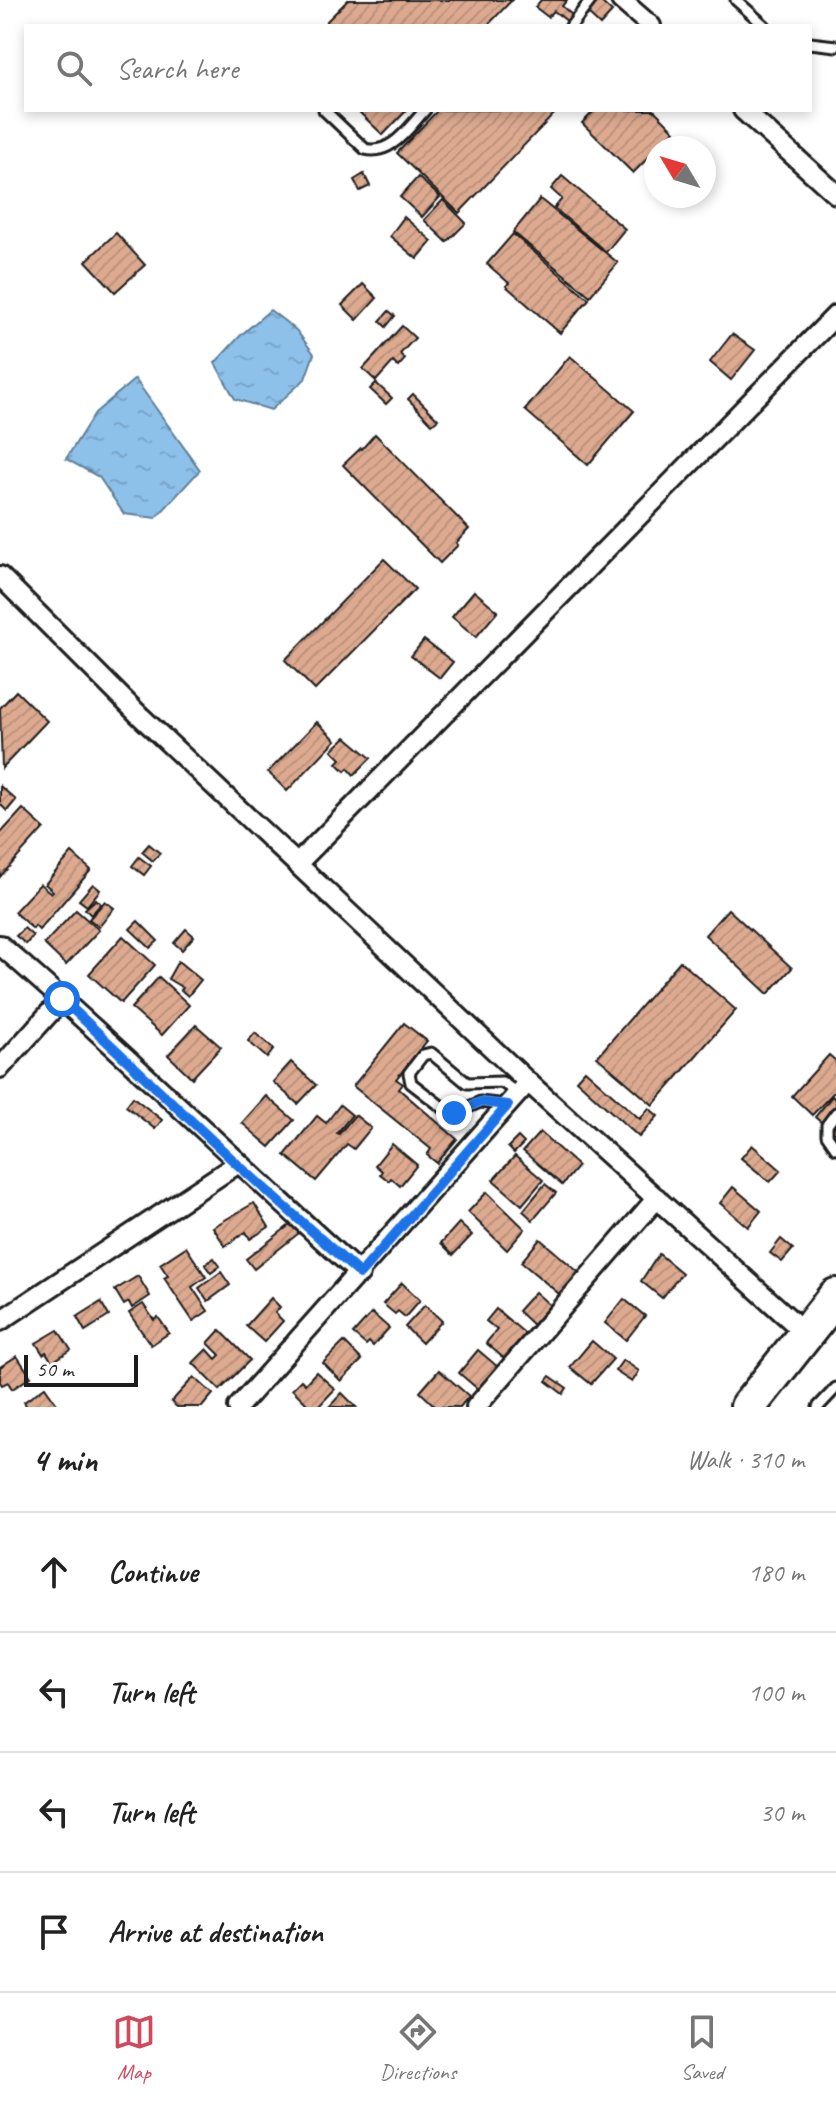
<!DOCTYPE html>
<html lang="en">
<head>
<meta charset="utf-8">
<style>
	:root { --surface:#fff; --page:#f2f2f2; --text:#222; --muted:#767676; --line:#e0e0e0; --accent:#d1495b }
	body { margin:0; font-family:Caveat,sans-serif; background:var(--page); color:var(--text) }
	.compass { position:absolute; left:644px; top:136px; width:72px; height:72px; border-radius:50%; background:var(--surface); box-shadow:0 4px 12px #0003; rotate:308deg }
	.scale { position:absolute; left:24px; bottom:20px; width:114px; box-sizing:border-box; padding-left:8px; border:4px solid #1c1c1c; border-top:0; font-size:22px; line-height:28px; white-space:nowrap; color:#1c1c1c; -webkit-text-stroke:6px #fff; paint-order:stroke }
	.stop { position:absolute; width:24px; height:24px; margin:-18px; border:6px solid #1a73e8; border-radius:50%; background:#fff }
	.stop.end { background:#1a73e8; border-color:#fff; box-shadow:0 2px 8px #0008 }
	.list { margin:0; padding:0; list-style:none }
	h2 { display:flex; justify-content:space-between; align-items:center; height:104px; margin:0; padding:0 32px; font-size:34px }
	h2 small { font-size:26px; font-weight:400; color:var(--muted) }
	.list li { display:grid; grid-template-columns:52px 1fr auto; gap:24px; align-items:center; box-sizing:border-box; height:120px; padding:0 32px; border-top:2px solid var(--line) }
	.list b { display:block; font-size:30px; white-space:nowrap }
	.list em { font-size:26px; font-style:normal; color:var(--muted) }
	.icon { flex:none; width:44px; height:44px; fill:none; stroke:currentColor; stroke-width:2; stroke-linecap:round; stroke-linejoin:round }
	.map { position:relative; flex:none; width:836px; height:1407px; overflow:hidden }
	.search { position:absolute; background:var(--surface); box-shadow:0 4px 12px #0003; left:24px; right:24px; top:24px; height:88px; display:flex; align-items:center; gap:20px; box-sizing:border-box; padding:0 28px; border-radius:0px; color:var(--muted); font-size:30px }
	.sheet { height:584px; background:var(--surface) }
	nav { display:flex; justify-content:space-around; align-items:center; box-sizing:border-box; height:112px; border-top:2px solid var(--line); background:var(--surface); font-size:22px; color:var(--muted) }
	nav a { display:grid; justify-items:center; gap:4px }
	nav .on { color:var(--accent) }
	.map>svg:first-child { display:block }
	.water { fill:url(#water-ripples); stroke:#607f98; stroke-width:2 }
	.building { fill:url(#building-hatch); stroke:#1c1c1c; stroke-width:2 }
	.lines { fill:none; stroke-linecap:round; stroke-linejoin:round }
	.lane-casing { stroke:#1c1c1c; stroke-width:15 }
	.street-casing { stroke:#1c1c1c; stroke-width:24 }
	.highway-casing { stroke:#1c1c1c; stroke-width:40 }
	.lane { stroke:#fff; stroke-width:9 }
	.street { stroke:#fff; stroke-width:18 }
	.highway { stroke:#fff; stroke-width:34 }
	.route { stroke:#1a73e8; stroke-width:10 }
</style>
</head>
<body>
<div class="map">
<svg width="836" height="1407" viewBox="0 0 836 1407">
	<defs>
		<pattern id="water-ripples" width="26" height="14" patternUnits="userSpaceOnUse" patternTransform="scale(2)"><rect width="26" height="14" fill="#8dc1ea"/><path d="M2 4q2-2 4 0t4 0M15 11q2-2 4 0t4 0" fill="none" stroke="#79a5c8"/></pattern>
		<pattern id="building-hatch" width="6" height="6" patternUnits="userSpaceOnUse" patternTransform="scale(2)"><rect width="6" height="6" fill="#ddaa90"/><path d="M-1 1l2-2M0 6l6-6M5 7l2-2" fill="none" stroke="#bd927c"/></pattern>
	</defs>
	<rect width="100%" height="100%" fill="#fff"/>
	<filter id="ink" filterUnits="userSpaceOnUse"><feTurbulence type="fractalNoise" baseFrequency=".0125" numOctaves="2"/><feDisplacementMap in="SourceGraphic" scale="16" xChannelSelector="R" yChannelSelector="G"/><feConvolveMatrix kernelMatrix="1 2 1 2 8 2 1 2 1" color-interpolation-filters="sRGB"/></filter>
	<g filter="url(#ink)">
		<g class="water">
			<path d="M270 310 296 330 314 354 305 379 271 410 235 399 215 363 241 335Z"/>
			<path d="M135 379 200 470 156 518 124 514 99 477 66 459 95 413Z"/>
		</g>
		<g class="building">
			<path d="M348 0H512L487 26H330L326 22Z"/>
			<path d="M541 0H567L562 6 572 15 567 21 554 11 548 17 535 7Z"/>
			<path d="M599 0 612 12 600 25 587 13Z"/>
			<path d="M357 110H407L383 135Z"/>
			<path d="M438 110H558L459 213 397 153Z"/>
			<path d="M595 110H654L675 131 633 173 582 123Z"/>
			<path d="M364 174 370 186 360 191 354 180Z"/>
			<path d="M562 176 625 229 606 252 554 208 562 199 551 189Z"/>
			<path d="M418 177 440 197 422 217 400 197Z"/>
			<path d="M540 199 618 263 590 296 513 232Z"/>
			<path d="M443 200 466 223 447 242 424 220Z"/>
			<path d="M404 217 432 241 417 259 390 236Z"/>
			<path d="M116 233 145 265 115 292 86 261Z"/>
			<path d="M513 234 589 299 560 333 506 286 509 283 487 264Z"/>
			<path d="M363 284 377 298 357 320 342 305Z"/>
			<path d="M389 311 395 316 386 327 380 321Z"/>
			<path d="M402 326 415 338 400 354 405 359 398 367 393 362 376 381 363 369Z"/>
			<path d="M732 334 755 350 731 380 710 362Z"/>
			<path d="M570 356 634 411 588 465 525 410Z"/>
			<path d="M376 383 392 398 386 404 370 389Z"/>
			<path d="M413 394 438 419 432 424 408 399Z"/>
			<path d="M375 434 469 529 456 543 458 545 440 563 343 465 361 448 362 449Z"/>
			<path d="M384 559 415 589 315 690 285 660Z"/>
			<path d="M474 591 498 611 476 637 452 617Z"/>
			<path d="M424 640 453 662 440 678 411 656Z"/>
			<path d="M16 691 47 721 2 768 0 708Z"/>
			<path d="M317 722 336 740 287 791 268 772Z"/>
			<path d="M346 737 371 758 354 775 348 768 345 771 337 763 341 759 332 750Z"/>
			<path d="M0 786 16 800 7 811 0 804Z"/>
			<path d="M23 809 44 828 0 877V834Z"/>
			<path d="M149 844 160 853 153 861 142 852Z"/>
			<path d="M72 853 91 870 39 930 35 926 33 929 14 912 40 884 51 893 53 891 45 884Z"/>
			<path d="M139 857 151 866 144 875 132 866Z"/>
			<path d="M93 884 100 890 87 906 79 900Z"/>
			<path d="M96 899 101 904 91 915 85 909Z"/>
			<path d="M105 901 114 908 99 927 89 919Z"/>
			<path d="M728 909 792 968 768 994 705 935Z"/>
			<path d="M76 910 99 930 66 965 44 944Z"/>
			<path d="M138 921 158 941 150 948 130 929Z"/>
			<path d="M24 928 33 936 26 944 16 936Z"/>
			<path d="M186 929 194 936 182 950 174 943Z"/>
			<path d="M123 936 155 965 121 1003 89 974Z"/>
			<path d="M178 961 201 980 188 996 181 990 183 988 168 979Z"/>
			<path d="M680 961 736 1010 653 1105 597 1057Z"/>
			<path d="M159 977 189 1005 162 1035 131 1008Z"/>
			<path d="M404 1023 427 1041 396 1079 403 1084 399 1089 457 1139 437 1163 427 1155 431 1149 353 1086Z"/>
			<path d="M196 1025 221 1047 192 1078 168 1055Z"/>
			<path d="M255 1033 274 1049 267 1058 248 1041Z"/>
			<path d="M829 1055 836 1061V1090L812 1115 792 1096Z"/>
			<path d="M291 1062 316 1085 298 1104 273 1082Z"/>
			<path d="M585 1070 640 1119 649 1108 658 1116 639 1137 576 1080Z"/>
			<path d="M266 1096 294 1120 270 1147 242 1123Z"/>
			<path d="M832 1096 836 1100V1135L815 1117Z"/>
			<path d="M133 1097 162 1120 155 1129 126 1106Z"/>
			<path d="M340 1105 352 1115 337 1133 339 1134 355 1115 371 1128 354 1149 347 1144 316 1181 285 1155 317 1116 326 1123Z"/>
			<path d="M540 1132 578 1166 562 1185 523 1151Z"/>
			<path d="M518 1137 524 1143 514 1153 508 1147Z"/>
			<path d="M392 1144 417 1165 400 1186 391 1178 389 1181 380 1174 382 1171 375 1165Z"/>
			<path d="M752 1145 781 1170 770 1182 741 1158Z"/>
			<path d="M515 1156 543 1180 522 1205 493 1180Z"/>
			<path d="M545 1184 556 1193 533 1220 523 1211Z"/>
			<path d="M733 1187 761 1211 748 1227 720 1203Z"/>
			<path d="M487 1192 525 1229 507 1250 468 1212Z"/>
			<path d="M254 1203 269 1227 250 1239 246 1232 225 1246 213 1227Z"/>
			<path d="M459 1223 472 1235 453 1255 441 1243Z"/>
			<path d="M291 1224 299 1233 254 1269 246 1259Z"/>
			<path d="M540 1239 583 1276 564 1298 521 1262Z"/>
			<path d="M781 1239 793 1249 782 1262 770 1253Z"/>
			<path d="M186 1247 206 1277 192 1287 208 1311 193 1321 164 1278 168 1276 160 1264Z"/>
			<path d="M659 1254 682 1273 662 1298 641 1281Z"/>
			<path d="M214 1258 220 1266 211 1273 205 1265Z"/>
			<path d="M221 1272 230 1285 208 1301 199 1288Z"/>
			<path d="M138 1276 150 1296 132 1308 129 1302 124 1305 115 1290Z"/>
			<path d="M402 1283 420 1300 405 1317 398 1311 395 1314 383 1304Z"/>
			<path d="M535 1292 552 1307 535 1327 518 1311Z"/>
			<path d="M271 1298 280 1307 275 1313 283 1321 264 1342 246 1326Z"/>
			<path d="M624 1299 645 1316 626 1340 605 1323Z"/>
			<path d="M101 1302 109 1316 85 1331 77 1317Z"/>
			<path d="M143 1304 154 1320 158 1317 169 1333 151 1345 129 1313Z"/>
			<path d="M425 1305 442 1321 422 1343 405 1327Z"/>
			<path d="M496 1309 528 1336 507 1361 486 1343 497 1330 486 1321Z"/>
			<path d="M372 1313 389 1328 373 1346 369 1342 366 1345 353 1334Z"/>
			<path d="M58 1330 71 1350 52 1362 46 1352 43 1354 36 1343Z"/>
			<path d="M220 1330 250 1360 220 1390 193 1363 207 1349 216 1359 220 1355 208 1343Z"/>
			<path d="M592 1341 613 1359 591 1384 570 1367Z"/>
			<path d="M344 1342 362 1360 341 1381 323 1363Z"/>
			<path d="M478 1350 498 1367 479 1390 459 1373Z"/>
			<path d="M17 1356 31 1377 12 1389 8 1382 2 1385 0 1382V1367Z"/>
			<path d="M623 1360 639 1371 632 1382 615 1371Z"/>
			<path d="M439 1370 469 1396 460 1407H436L420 1392Z"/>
			<path d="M316 1372 335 1389 318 1407H310L292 1389 301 1380 305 1384Z"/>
			<path d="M550 1376 567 1388 563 1394 546 1381Z"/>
			<path d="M194 1377 213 1394 202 1407H177L171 1402Z"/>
			<path d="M45 1387 59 1407H27L24 1402Z"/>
			<path d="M342 1393 356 1407H329Z"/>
		</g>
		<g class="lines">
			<g class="lane-casing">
				<g id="lane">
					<path d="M736 0 765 26"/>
					<path d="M571 26 591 0"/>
					<path d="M810 43 836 46"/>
					<path d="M324 110 365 149C391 156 409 127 425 110"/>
					<path d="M506 1105 480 1102 458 1112 450 1113 411 1083 409 1073 423 1055 431 1053 467 1083 502 1082 518 1094"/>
					<path d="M836 1113 827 1125V1135L836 1148"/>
					<path d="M818 1407 836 1388"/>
				</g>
			</g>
			<g class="street-casing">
				<g id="street">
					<path d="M621 0 651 26"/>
					<path d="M743 110 836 194"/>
					<path d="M0 576 137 713 528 1082 806 1334"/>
					<path d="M297 864 836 315"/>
					<path d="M0 945C123 1051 239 1165 360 1274"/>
					<path d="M0 1068 62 999"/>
					<path d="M0 1321 237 1164"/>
					<path d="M238 1407 528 1082"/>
					<path d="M476 1407 657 1198"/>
				</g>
			</g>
			<g class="highway-casing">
				<path id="highway" d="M748 1407 836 1296"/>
			</g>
			<use href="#lane" class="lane"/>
			<use href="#street" class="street"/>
			<use href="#highway" class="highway"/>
		</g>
	</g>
	<g class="lines" filter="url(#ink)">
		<path class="route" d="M62 999 237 1164 360 1274 508 1105 480 1102 454 1113"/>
	</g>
</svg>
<svg class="compass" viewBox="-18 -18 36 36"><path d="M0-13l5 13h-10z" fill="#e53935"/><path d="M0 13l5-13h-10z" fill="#767676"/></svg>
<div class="scale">50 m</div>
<div class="stop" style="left:62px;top:999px"></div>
<div class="stop end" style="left:454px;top:1113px"></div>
<div class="search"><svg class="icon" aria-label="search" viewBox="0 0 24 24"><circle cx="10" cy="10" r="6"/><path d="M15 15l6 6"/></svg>Search here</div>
</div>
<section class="sheet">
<h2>4 min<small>Walk · 310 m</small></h2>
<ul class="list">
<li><svg class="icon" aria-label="ahead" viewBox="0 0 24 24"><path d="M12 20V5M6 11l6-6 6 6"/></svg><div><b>Continue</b></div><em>180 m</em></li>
<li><svg class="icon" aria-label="left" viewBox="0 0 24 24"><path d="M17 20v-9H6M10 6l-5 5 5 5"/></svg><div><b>Turn left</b></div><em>100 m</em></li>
<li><svg class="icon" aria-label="left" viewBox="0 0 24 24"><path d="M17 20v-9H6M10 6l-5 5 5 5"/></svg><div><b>Turn left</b></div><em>30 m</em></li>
<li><svg class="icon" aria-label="arrive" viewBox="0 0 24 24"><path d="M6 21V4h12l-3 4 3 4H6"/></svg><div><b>Arrive at destination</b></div></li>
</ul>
</section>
<nav>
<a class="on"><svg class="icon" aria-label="map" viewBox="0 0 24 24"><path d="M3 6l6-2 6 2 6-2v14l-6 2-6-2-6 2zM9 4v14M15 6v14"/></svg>Map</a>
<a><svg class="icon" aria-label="directions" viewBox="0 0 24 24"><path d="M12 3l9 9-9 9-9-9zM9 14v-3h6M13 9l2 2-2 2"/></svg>Directions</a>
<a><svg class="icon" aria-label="saved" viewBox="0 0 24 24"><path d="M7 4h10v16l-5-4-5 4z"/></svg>Saved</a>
</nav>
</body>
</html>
